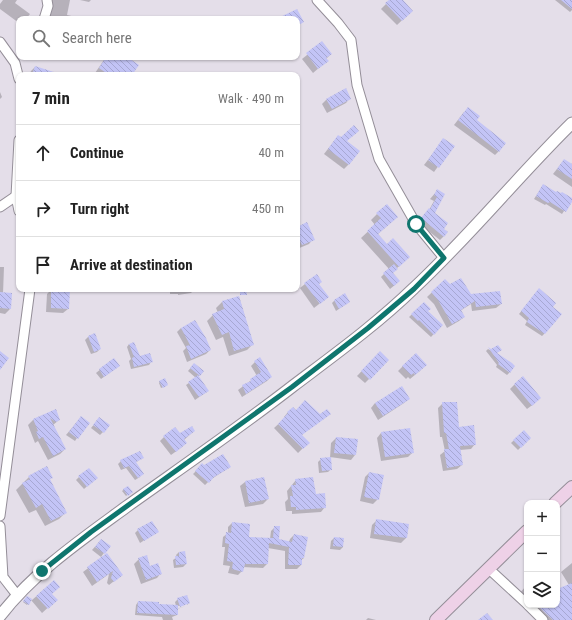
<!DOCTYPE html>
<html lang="en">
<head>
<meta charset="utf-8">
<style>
	:root { --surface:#fff; --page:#f6f6f6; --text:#222; --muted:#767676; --line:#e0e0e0 }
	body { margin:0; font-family:"Roboto Condensed",sans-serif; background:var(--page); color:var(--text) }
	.controls { position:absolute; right:12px; bottom:12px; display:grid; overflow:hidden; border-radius:8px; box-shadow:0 1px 3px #0004 }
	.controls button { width:36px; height:36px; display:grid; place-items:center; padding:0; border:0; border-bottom:1px solid var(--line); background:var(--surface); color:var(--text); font:20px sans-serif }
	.stop { position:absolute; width:12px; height:12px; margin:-9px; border:3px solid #0f766e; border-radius:50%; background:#fff }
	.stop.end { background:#0f766e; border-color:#fff; box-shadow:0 1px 4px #0008 }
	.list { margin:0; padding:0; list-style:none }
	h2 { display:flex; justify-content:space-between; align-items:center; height:52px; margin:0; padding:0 16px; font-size:17px }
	h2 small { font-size:13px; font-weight:400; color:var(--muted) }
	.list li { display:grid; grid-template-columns:26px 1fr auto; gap:12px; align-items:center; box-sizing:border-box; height:56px; padding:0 16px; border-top:1px solid var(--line) }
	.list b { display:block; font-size:15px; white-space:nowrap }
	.list em { font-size:13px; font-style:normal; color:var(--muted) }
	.icon { flex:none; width:22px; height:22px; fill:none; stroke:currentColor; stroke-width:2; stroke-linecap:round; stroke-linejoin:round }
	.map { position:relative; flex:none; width:572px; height:620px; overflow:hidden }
	.search { position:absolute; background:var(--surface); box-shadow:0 1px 3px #0004; left:16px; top:16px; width:284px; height:44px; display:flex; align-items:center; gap:10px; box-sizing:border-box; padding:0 14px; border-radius:8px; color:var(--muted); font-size:15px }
	.panel { position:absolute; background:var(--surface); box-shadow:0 1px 3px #0004; left:16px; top:72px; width:284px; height:220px; border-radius:8px }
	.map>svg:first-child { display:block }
	.shadow { fill:#0003 }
	.building { fill:url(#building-back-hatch) }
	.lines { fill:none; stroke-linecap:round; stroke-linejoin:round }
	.minor-casing { stroke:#948e98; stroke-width:11 }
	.tertiary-casing { stroke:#948e98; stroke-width:13 }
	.secondary-casing { stroke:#948e98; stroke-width:14 }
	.minor { stroke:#fff; stroke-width:9 }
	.tertiary { stroke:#fff; stroke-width:11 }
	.secondary { stroke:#eed1e7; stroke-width:12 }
	.route { stroke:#0f766e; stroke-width:5 }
</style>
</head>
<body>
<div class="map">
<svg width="572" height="620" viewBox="0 0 572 620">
	<defs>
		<pattern id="building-back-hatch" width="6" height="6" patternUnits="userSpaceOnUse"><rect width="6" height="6" fill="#c3c4f6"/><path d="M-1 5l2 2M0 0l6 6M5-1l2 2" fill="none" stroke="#a7a8d3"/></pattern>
	</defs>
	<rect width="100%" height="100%" fill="#e4dee9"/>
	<g class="shadow">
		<path d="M3 0H17L15 3 30 14 26 19H19V23L0 9V4Z"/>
		<path d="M46 0H70L67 15 76 17V19H49L52 4Z"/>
		<path d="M80 0H91L89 2Z"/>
		<path d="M390 0H402L412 11 397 25 381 9Z"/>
		<path d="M555 0H572V10L570 12Z"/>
		<path d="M322 43 331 54 326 59 327 61 313 73 302 59Z"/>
		<path d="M106 57H125L131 75H99L95 73Z"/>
		<path d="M35 67 54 75H29L31 71Z"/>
		<path d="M345 89 350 98 346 103 327 113 322 104 326 100Z"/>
		<path d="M0 92 2 97 0 99Z"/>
		<path d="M464 112 475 120 499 151 495 155 454 125Z"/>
		<path d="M338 136 346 142 349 164 344 169 324 154Z"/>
		<path d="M444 139 453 146 434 172 424 165Z"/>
		<path d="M564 160 572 165V187L553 174Z"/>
		<path d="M543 185 556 193 572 199 562 214 546 204 545 205 534 199Z"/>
		<path d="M437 191 444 194 434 213 443 229 444 236 440 240 418 223 429 210 434 201 430 199Z"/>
		<path d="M377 214 390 223 377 235 402 263 392 273 396 284 390 289 381 277 389 269 361 238 375 225 371 220Z"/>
		<path d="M297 228 313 239 309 244 297 249Z"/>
		<path d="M0 267H4L3 294 10 309 5 314 0 313Z"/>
		<path d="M445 280 450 285 470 295 501 304 496 308 472 311 471 304 460 311 464 317 459 321 447 328 434 304 427 297Z"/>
		<path d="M305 284H318L328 297 314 308 300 288Z"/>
		<path d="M52 289 68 309 63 313 46 312 47 294Z"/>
		<path d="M170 289H195L191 293 178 295V294H170Z"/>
		<path d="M537 292 551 308 545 333 542 336 525 325 527 321 519 314Z"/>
		<path d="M239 297 253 344 247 350 229 356 223 337 216 340 207 321 213 315 218 313 216 308 222 302Z"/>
		<path d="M335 300 349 302 336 311 332 303Z"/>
		<path d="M424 303 427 312 442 325 431 337 409 317Z"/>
		<path d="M181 328 210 350 206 354 187 362 183 351 186 348 177 332Z"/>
		<path d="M95 335 100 349 97 352 91 354 85 340 88 337Z"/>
		<path d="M129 344 139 357 151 362 149 365 131 369 129 361 131 359 127 347Z"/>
		<path d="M488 349 496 353 510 372 507 375 496 367 497 365 486 351Z"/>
		<path d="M380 352 388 360 365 383 357 376Z"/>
		<path d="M113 359 115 369 101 379 96 373Z"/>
		<path d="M255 362 271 377 267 381 242 397 238 390 257 376 251 366Z"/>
		<path d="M194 364 203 372 198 377 205 393 195 400 186 385 196 378 188 371Z"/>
		<path d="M403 366 421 370 410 379 408 377 406 379 398 371Z"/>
		<path d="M160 381 166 386 161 388 159 383Z"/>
		<path d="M515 384 535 403 527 409 510 389Z"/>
		<path d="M409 399 404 403 378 420 371 408 375 403Z"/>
		<path d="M443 403 458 428 475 444 471 449 460 450 462 465 457 469 443 471 440 455 445 451 442 437H440L438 408Z"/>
		<path d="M55 411 59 420 53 425 65 449 60 454 48 460 38 441 35 443 28 425 33 420Z"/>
		<path d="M288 412 301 436 308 443 298 453 274 428 285 418 284 417Z"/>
		<path d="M81 417 77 438 75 441 66 435Z"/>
		<path d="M97 421 103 432 100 435 91 428Z"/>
		<path d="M194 431 184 440 182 447 171 455 160 441 164 437Z"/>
		<path d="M524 431 530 438 518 450 511 443Z"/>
		<path d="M381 433 413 452 408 457 381 461 377 438Z"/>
		<path d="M336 438 355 455 351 460 330 457 331 469 328 472 319 473 318 462 321 459 330 458 331 443Z"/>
		<path d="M142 458 135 463 140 477 135 480 126 468 121 470 118 464 121 461Z"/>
		<path d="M202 465 204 466 230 467 210 480 205 485 193 474Z"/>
		<path d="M369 473 378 499 373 504 360 501 365 477Z"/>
		<path d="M29 477H52L49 480 65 513 59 519 45 526 36 510 29 513 16 490Z"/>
		<path d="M79 477 93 481 84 489 76 480Z"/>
		<path d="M264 478 268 499 263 504 245 507 240 486 245 482Z"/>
		<path d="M296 480 315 495 325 507 321 512 292 514V511H286L285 502 288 499 287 491Z"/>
		<path d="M127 487 131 492 126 496 122 491Z"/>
		<path d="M377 520 408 525 406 538 401 543 370 538 372 525Z"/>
		<path d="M232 523 248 538 270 539 271 531 275 527 278 540 289 542 290 539 294 535 304 558 301 560V565L297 569H285V551L268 548 267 564 263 568 243 567 242 571 238 575 228 573 230 566 223 565 225 547H222L223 537 228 533V527Z"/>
		<path d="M138 530 157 532 140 543 135 533Z"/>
		<path d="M334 538 343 547 340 550 330 549 331 541Z"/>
		<path d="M101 540 109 546 101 557 92 550Z"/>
		<path d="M179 552 186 564 183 567 174 568 173 560 177 557 176 555Z"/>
		<path d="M107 554 122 575 109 585 107 583 109 574 92 586 83 572Z"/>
		<path d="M139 559 150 567 161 573 157 578 141 584 134 564Z"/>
		<path d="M572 563V620H542L516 597 527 585V605H557V590L569 585 561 572Z"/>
		<path d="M54 581 51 594 52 604 42 613 31 600 27 605 23 602 27 597 32 600Z"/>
		<path d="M178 599 189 603 187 605V603L175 607 176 609 186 606 177 609V615L172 617 173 620H163L162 617 135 615 136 605 138 602 158 605 176 606 175 602Z"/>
		<path d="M368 618 376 620H366Z"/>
	</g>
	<g class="building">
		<path d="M389 0H403L413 11 402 21 385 3Z"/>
		<path d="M561 0H572V9Z"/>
		<path d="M297 9 304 22 297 26V19H276Z"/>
		<path d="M322 41 332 54 326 58 329 61 318 69 306 53Z"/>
		<path d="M106 57H127L139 65 132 75H109L99 68Z"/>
		<path d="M35 66 60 74V75H32Z"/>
		<path d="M346 88 351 99 332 109 326 99Z"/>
		<path d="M468 107 480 116 477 120 506 143 499 152 458 120Z"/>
		<path d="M354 125 359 131 347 141 360 151 349 165 328 149 338 135 341 137Z"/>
		<path d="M443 138 455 146 439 168 428 160Z"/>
		<path d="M564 159 572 164V179L557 169Z"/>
		<path d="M543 184 556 192 557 191 561 193 562 192 572 198V202L566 212 550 202 548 203 536 196Z"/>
		<path d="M437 189 445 194 435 213 448 223 444 229 448 232 444 237 421 218 429 208 430 209 437 197 434 195Z"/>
		<path d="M387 204 398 217 378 234 387 244 393 238 410 257 399 267 367 231 381 218 376 213Z"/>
		<path d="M307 222 315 240 302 245 297 235V227Z"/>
		<path d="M394 264 398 269 393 273 400 281 394 286 383 273Z"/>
		<path d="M317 274 322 282 319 284 329 297 320 304 304 283Z"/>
		<path d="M461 278 471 294 500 291 502 304 476 307 475 301 461 310 465 317 452 324 438 300 431 292 445 279 450 284Z"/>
		<path d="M539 288 556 303 553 307 562 314 545 334 527 322 529 318 521 311Z"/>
		<path d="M51 289H70L69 309 51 308Z"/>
		<path d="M240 289H246L247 295H240Z"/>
		<path d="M0 292 12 293 11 309 0 308Z"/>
		<path d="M345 293 350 302 339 309 334 300Z"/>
		<path d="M239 296 254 345 234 351 229 332 222 335 212 314 224 309 222 301Z"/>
		<path d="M424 302 431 309 428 311 443 325 434 335 419 320 418 321 411 314Z"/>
		<path d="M195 320 206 338 211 350 191 359 186 346 190 345 181 328Z"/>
		<path d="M95 333 101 349 94 352 88 336Z"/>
		<path d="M134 342 140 356 150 353 153 362 134 367 132 358 134 357 129 344Z"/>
		<path d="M498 345 502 350 497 353 512 363 515 366 510 373 498 364 499 363 488 347 491 349Z"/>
		<path d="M0 351 9 358 0 370Z"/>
		<path d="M380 351 389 360 370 380 361 371Z"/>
		<path d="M416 353 427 365 415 375 414 373 411 375 402 366Z"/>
		<path d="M260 357 272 377 246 394 242 385 251 381 250 379 261 372 254 361Z"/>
		<path d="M114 358 120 366 104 377 99 369Z"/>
		<path d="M194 363 204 371 200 376 190 368Z"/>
		<path d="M198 375 209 391 199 397 188 382Z"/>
		<path d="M523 376 541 398 532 406 514 384Z"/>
		<path d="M165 378 168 385 163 388 159 381Z"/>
		<path d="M402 386 410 399 383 416 375 403Z"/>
		<path d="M305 400 320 414 327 409 331 414 302 435 310 443 303 449 278 424 288 413 287 412 293 407 296 410Z"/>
		<path d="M442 402H457L459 427 474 425 476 445 460 446 463 465 447 468 444 449H449L446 433H444Z"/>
		<path d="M56 409 60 420 56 422 50 418 66 449 53 456 43 437 39 439 36 432 38 431 33 419Z"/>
		<path d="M81 416 90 423 78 439 69 432Z"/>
		<path d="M99 417 110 425 104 433 93 425Z"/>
		<path d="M192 426 195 431 184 439 187 443 176 452 163 436 175 427 180 433Z"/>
		<path d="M410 428 414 453 385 457 381 432Z"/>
		<path d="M524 430 531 438 521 448 513 440Z"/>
		<path d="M336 437 358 439 356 455 334 453Z"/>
		<path d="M140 451 144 458 136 462 144 474 138 478 129 466 124 468 120 460Z"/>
		<path d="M223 454 231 467 214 477 209 483 195 471 202 463 204 465Z"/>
		<path d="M331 457 332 470 322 471 320 458Z"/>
		<path d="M47 466 53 478 50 479 67 513 51 521 42 504 36 508 22 483 30 479 28 476Z"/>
		<path d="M89 468 98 478 87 487 78 476Z"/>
		<path d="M369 472 384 475 379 500 364 497Z"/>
		<path d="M264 477 269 499 249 503 245 481Z"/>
		<path d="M313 477 316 494 325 493 326 508 296 510V507H291L290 496H293L291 485H296L295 479Z"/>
		<path d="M128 486 133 492 128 496 123 489Z"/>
		<path d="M376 519 409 524 407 538 374 534Z"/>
		<path d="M152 521 159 532 144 541 137 529Z"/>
		<path d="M232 522 250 524 249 537 273 538 274 526H280L279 539 292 542 294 534 308 537 304 558H302V565H288L289 547 269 543 268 564H245L243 572 232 569 233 562 227 561 229 544 225 543 226 532 231 533Z"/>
		<path d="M334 537 344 538 343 547 333 546Z"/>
		<path d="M101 539 111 546 105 554 95 547Z"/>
		<path d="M185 551 187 564 176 565 175 556H179V552Z"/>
		<path d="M107 553 123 575 114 582 111 578 113 571 97 582 87 567Z"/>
		<path d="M147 555 150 566 158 563 162 574 146 580 138 558Z"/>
		<path d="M54 580 60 587 52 594 58 600 48 609 36 596Z"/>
		<path d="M572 583V620H553L537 605H557V589Z"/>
		<path d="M187 595 190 603 180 607 177 598Z"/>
		<path d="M27 596 32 599 29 605 23 601Z"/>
		<path d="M138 601 159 602V604L178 605V615L137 613Z"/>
		<path d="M487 613 493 620H478Z"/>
	</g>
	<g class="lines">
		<g class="minor-casing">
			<g id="minor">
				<path d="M317 0 338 23 351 40 357 85 379 159 416 224 444 258"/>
				<path d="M44 19 48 6 47 0"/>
				<path d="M0 42 15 63 19 79"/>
				<path d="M19 140 16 196 19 211"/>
				<path d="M0 207 16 196"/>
				<path d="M0 516 30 289"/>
				<path d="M0 526 3 577 17 595"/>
				<path d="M489 569 527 604"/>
				<path d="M528 605 543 620"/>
			</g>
		</g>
		<g class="tertiary-casing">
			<path id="tertiary" d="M0 616C34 572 81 540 126 507 182 467 239 428 293 386 334 355 377 324 414 288 470 236 518 176 572 123"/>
		</g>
		<g class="secondary-casing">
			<g id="secondary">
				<path d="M555 503 572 487"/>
				<path d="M436 620 527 531"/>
			</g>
		</g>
		<use href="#minor" class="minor"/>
		<use href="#tertiary" class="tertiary"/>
		<use href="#secondary" class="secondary"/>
	</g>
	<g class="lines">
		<path class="route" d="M42 571 91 532 292 387 368 328 414 289 444 258 416 224"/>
	</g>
</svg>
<div class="controls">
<button>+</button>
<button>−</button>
<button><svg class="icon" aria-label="layers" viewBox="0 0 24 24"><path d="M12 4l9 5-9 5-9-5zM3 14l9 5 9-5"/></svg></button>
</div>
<div class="stop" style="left:416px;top:224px"></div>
<div class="stop end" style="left:42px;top:571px"></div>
<div class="search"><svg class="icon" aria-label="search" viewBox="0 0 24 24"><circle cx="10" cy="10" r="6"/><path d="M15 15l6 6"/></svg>Search here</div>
<section class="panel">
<h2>7 min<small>Walk · 490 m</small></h2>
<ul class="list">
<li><svg class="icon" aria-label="ahead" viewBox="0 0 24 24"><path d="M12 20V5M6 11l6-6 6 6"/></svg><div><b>Continue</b></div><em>40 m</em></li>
<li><svg class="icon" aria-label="right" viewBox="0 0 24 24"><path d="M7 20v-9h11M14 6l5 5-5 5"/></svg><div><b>Turn right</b></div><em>450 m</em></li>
<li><svg class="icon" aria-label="arrive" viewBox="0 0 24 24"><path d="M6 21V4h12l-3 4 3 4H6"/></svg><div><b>Arrive at destination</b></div></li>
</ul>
</section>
</div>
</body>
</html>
